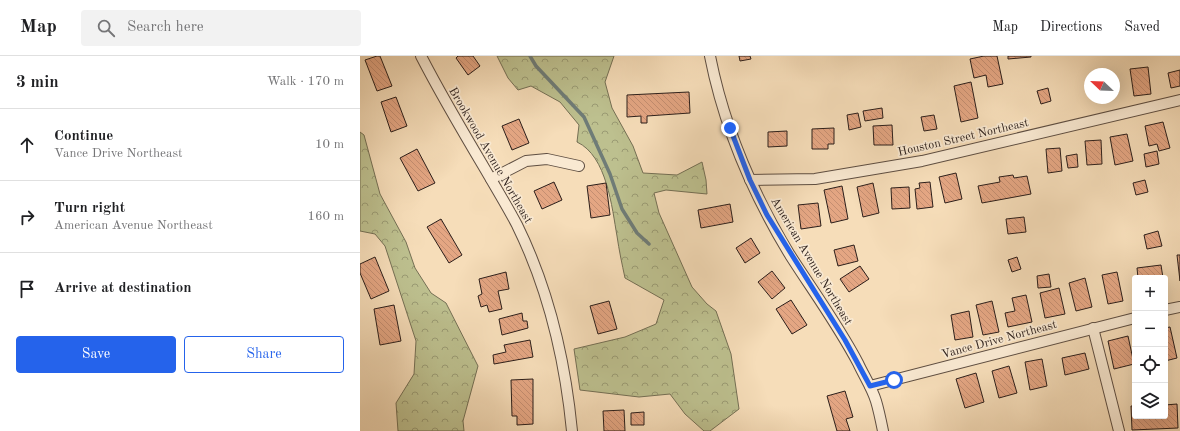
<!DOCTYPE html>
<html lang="en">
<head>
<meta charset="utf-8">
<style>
	:root { --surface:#fff; --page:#f2f2f2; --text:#202124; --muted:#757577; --line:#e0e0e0; --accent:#2563eb }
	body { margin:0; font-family:"Old Standard TT",serif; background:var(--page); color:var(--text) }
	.controls { position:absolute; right:12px; bottom:12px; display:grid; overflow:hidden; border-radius:4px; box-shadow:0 4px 16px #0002 }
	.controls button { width:36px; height:36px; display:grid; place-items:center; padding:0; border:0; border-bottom:1px solid var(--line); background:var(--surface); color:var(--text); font:20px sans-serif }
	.compass { position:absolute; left:724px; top:12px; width:36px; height:36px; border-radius:50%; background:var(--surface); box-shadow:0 4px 16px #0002; rotate:293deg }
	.stop { position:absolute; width:12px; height:12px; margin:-9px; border:3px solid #2563eb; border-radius:50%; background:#fff }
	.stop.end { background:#2563eb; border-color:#fff; box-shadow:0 1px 4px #0008 }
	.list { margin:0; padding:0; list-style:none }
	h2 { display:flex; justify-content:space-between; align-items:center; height:52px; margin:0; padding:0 16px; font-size:17px }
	h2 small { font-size:13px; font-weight:400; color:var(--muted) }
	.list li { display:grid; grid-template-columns:26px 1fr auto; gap:12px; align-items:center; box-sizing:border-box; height:72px; padding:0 16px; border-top:1px solid var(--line) }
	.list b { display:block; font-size:15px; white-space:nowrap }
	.list p { margin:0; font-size:13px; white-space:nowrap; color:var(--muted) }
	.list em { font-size:13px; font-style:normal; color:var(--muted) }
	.actions { display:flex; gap:8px; padding:12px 16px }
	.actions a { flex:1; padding:9px 0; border:1px solid var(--accent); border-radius:4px; text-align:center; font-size:14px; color:var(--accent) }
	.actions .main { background:var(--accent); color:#fff }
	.icon { flex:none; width:22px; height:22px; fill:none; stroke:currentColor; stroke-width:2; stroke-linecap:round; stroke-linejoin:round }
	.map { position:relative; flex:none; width:820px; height:375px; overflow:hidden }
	header { display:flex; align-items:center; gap:24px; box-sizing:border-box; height:56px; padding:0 20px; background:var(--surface); border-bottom:1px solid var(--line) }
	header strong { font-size:19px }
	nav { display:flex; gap:22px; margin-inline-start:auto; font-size:14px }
	.search { width:280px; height:36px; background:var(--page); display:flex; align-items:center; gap:10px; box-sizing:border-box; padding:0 14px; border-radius:4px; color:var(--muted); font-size:15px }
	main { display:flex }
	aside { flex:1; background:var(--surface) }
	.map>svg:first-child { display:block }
	.forest { fill:url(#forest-crowns); stroke:#746f54 }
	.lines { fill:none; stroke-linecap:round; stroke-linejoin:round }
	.stream { stroke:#6f7c77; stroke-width:3.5 }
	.building { fill:url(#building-back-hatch); stroke:#2b1e1a }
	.minor-casing { stroke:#5e4e42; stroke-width:12 }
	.minor { stroke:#f9e9d2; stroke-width:10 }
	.route { stroke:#2563eb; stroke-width:5 }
	.labels { text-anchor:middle; stroke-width:3.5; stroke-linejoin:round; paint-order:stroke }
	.street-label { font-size:12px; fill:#2b1e1a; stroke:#f9e9d2 }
</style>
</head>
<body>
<header>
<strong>Map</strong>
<div class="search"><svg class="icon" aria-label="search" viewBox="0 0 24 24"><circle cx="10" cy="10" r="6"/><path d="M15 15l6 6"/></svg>Search here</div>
<nav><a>Map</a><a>Directions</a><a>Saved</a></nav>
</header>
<main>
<aside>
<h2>3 min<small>Walk · 170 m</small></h2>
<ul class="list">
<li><svg class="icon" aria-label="ahead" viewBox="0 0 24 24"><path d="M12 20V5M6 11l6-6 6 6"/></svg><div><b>Continue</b><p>Vance Drive Northeast</p></div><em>10 m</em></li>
<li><svg class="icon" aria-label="right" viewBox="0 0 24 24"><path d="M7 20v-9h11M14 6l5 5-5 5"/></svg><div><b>Turn right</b><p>American Avenue Northeast</p></div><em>160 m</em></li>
<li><svg class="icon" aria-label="arrive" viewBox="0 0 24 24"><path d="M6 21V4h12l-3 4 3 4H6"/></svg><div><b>Arrive at destination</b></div></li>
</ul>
<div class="actions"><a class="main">Save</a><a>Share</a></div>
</aside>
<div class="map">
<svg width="820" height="375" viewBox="0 0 820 375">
	<defs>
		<pattern id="forest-crowns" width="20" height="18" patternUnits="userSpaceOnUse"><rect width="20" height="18" fill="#bdc08f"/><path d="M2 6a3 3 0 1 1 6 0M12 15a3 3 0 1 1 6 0" fill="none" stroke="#9a9b74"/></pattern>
		<pattern id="building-back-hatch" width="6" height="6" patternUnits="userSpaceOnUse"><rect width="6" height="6" fill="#e4a683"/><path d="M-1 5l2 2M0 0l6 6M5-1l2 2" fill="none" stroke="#c48e71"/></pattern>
	</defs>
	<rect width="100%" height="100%" fill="#f6ddb9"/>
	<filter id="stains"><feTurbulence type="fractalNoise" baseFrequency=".005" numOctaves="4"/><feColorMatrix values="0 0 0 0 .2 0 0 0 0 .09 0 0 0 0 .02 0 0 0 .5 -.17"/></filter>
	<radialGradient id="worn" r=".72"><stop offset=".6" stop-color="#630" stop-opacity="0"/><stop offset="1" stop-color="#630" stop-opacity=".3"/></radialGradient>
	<g class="forest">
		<path d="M137 0H254L245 26 252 52 273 90 283 117 317 119 342 106 346 124 347 138 306 134 294 137 299 157 332 231 347 248 356 255 371 298 379 353 350 375H344L325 358 310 338 279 341 220 334 214 293 265 281 296 268 304 244 265 222C262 208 259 194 257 180 252 152 247 100 217 86L219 69 200 46 171 30 158 34 148 22Z"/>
		<path d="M0 76 4 79 20 138 46 186 55 212 71 237 86 247 118 310 103 365 104 375H38L36 347 54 318 56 285 25 190 15 178 0 175Z"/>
	</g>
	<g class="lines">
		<path class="stream" d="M170 0 176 10 224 61 250 118 262 153 277 177 289 188"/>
	</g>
	<g class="building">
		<path d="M17 0H20L32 30 17 35 5 4Z"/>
		<path d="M98 0H113L120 10 108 19 96 2Z"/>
		<path d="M379 0H390L391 3 380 5Z"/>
		<path d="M624 0H637L643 28 628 31 626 19 614 22 610 3Z"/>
		<path d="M648 0H671V1L648 3Z"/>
		<path d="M788 11 791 38 774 40 770 13Z"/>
		<path d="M820 14V30L811 32 808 17Z"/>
		<path d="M754 22 758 37 754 38Z"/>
		<path d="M611 26 618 62 601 66 594 30Z"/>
		<path d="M688 32 691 45 681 48 677 35Z"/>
		<path d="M329 36 330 57 287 60V67H281V60L267 61V39Z"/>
		<path d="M36 41 47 70 31 76 21 46Z"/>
		<path d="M522 52 523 62 505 65 503 55Z"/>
		<path d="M498 57 501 71 489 74 487 59Z"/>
		<path d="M574 59 577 73 564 75 561 61Z"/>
		<path d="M159 63 169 87 152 94 142 70Z"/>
		<path d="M803 66 810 92 799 95 797 88 789 90 785 70Z"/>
		<path d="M532 69 533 89H514L513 70Z"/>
		<path d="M474 72V88H468V93H452V73Z"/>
		<path d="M427 75V90L408 91V76Z"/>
		<path d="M767 78 773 105 755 109 750 81Z"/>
		<path d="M741 84 742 108 727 109 725 85Z"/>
		<path d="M700 92 702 115 688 117 686 93Z"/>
		<path d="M57 93 75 127 58 135 40 102Z"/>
		<path d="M797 95 799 108 786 111 784 98Z"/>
		<path d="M717 98 718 111 708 112 706 100Z"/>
		<path d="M596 117 602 143 585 147 579 121Z"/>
		<path d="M653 119 654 122 667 120 671 138 622 147 618 130 640 126 639 121Z"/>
		<path d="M785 124 788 136 776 139 773 127Z"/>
		<path d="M194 126 202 144 182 153 174 135Z"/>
		<path d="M570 126 573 151 557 153 555 133 560 132 559 127Z"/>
		<path d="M246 127 250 159 231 162 227 130Z"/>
		<path d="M513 127 519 157 503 161 497 131Z"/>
		<path d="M482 130 488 163 471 167 464 134Z"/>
		<path d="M549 131 550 152 532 153 531 132Z"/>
		<path d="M458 147 461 170 441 173 438 149Z"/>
		<path d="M370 148 373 166 341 172 338 154Z"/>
		<path d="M664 161 666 176 648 178 646 163Z"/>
		<path d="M81 163 102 199 89 207 67 171Z"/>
		<path d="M798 175 802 190 787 193 784 179Z"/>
		<path d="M391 182 400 197 385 207 376 192Z"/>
		<path d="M494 189 498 205 478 210 474 194Z"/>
		<path d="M817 199H820V225Z"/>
		<path d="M15 201 29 235 11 243 0 217V208Z"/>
		<path d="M657 201 661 213 652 216 648 204Z"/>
		<path d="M801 209 803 222H778L777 212Z"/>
		<path d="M500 210 509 223 489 236 480 223Z"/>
		<path d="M412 215 425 232 412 243 398 226Z"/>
		<path d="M146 216 149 233 138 235 142 253 129 256 127 249 121 251 118 240 122 238 119 223Z"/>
		<path d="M757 216 763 245 748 248 742 219Z"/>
		<path d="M689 218 691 231 678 232 677 220Z"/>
		<path d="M725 222 732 251 716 255 709 227Z"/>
		<path d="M699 232 705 258 685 262 680 237Z"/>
		<path d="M666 239 672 266 648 271 645 257 655 255 652 242Z"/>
		<path d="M431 244 447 269 432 278 416 253Z"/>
		<path d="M249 245 257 273 238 278 230 250Z"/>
		<path d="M632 245 639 276 623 279 616 249Z"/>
		<path d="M34 249 41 285 20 289 14 253Z"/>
		<path d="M609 255 613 281 595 284 591 259Z"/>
		<path d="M162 257 163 265H167L168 272 142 279 139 263Z"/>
		<path d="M810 271 817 302 805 305V272Z"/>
		<path d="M768 280 774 308 754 313 748 285Z"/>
		<path d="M170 284 173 301 134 308 133 299 146 296 144 289Z"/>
		<path d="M725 297 729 313 705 319 702 302Z"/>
		<path d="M682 303 687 330 670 334 665 306Z"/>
		<path d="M649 310 657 337 639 342 632 315Z"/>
		<path d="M616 317 624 346 605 352 596 323Z"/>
		<path d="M173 323V368L157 369V360H152L151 324Z"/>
		<path d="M485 335 493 361 486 363 490 375H477L467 340Z"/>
		<path d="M817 348 818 372 772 374 771 350H775V360H805V349Z"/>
		<path d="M264 354 265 375H244L243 355Z"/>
		<path d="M284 356V369H271V357Z"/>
	</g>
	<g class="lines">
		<g class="minor-casing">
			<g id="minor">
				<path d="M61 0C81 39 103 76 125 113 136 132 147 150 157 169 189 234 205 303 212 375"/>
				<path d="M350 0C364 71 393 138 430 199 453 235 478 269 498 307 504 320 512 332 516 345 519 355 521 365 523 375"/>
				<path d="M131 123 166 105 187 103 219 110"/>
				<path d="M390 124 455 123 562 105 820 44"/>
				<path d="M805 254 820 251"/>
				<path d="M733 272 759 375"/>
				<path d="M510 330 775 262"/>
			</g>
		</g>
		<use href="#minor" class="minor"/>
	</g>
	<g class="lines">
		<path class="route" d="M370 72 390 124 407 159 485 284 510 330 534 324"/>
	</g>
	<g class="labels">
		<g class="street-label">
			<text transform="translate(603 81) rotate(-13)" y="4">Houston Street Northeast</text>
			<text transform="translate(131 99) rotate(60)" y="4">Brookwood Avenue Northeast</text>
			<text transform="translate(452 205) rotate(59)" y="4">American Avenue Northeast</text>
			<text transform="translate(639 283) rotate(-15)" y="4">Vance Drive Northeast</text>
		</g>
	</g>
	<rect width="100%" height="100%" filter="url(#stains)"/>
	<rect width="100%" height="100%" fill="url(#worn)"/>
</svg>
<div class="controls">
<button>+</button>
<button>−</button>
<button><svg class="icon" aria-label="locate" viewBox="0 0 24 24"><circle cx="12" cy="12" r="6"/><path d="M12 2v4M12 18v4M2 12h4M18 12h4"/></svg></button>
<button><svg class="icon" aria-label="layers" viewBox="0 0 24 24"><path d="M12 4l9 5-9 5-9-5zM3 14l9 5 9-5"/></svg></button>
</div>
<svg class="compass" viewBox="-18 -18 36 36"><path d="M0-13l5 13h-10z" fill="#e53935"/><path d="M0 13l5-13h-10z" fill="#757577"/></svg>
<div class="stop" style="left:534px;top:324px"></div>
<div class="stop end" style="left:370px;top:72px"></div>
</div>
</main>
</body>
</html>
